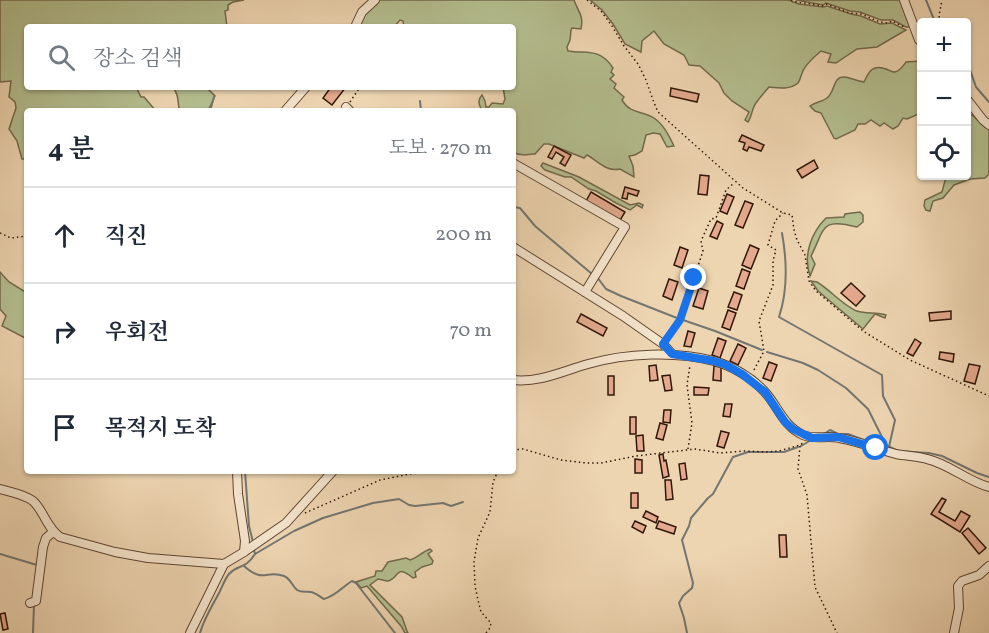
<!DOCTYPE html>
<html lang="ko">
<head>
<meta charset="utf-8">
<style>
	:root { --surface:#fff; --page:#f6f6f7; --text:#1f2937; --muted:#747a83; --line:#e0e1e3 }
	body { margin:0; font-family:Vollkorn,"Noto Serif KR",serif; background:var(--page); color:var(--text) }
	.controls { position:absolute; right:18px; top:18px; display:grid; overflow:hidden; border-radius:6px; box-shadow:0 2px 4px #0004 }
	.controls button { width:54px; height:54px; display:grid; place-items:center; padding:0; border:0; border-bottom:2px solid var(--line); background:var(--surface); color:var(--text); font:30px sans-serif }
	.stop { position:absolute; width:18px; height:18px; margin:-14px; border:4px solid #1a73e8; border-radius:50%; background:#fff }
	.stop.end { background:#1a73e8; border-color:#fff; box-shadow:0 2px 6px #0008 }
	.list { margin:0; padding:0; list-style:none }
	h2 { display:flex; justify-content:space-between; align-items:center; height:78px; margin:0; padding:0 24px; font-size:26px }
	h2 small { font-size:20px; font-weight:400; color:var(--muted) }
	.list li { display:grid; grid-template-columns:39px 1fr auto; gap:18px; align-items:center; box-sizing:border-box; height:96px; padding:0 24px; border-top:2px solid var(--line) }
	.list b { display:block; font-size:22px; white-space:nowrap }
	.list em { font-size:20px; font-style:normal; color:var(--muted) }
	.icon { flex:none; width:33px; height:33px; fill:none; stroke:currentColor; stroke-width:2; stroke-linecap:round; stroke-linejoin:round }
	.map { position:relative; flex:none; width:989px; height:633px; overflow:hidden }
	.search { position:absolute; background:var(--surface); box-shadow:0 2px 4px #0004; left:24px; top:24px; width:492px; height:66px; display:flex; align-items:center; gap:15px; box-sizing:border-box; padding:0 21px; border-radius:6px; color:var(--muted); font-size:22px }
	.panel { position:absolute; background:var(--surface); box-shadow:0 2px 4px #0004; left:24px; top:108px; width:492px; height:366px; border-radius:6px }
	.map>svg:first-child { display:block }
	.green { fill:#b4be8f; stroke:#726a4b; stroke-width:1.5 }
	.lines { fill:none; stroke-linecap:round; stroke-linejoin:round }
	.stream { stroke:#737671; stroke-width:2 }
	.building { fill:#e4a98e; stroke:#301707; stroke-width:1.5 }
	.minor-casing { stroke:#604632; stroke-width:10 }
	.path { stroke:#301707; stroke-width:1.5; stroke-dasharray:1.5 3; stroke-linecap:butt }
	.minor { stroke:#f4e4cc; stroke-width:8 }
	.route { stroke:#1a73e8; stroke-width:8 }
</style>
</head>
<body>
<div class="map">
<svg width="989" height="633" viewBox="0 0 989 633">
	<rect width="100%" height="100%" fill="#eed5b1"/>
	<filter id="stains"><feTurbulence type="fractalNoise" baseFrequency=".00333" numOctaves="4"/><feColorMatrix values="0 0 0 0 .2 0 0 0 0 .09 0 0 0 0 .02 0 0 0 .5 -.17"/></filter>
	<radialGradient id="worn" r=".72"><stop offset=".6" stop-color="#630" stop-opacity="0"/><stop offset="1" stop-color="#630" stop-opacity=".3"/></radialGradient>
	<g class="green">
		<path d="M0 0H244L233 2 228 5V10L225 11 227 27H27V87H136L141 97H144L156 111H27V159H22L17 141 9 129 16 108 15 102 9 97 11 81 0 82Z"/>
		<path d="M376 0H574C578 12 584 15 581 29L572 28 571 30 570 40 567 47 568 51C588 54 600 48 613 68L611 72 614 75 610 79 616 84 614 88 624 97 622 100C631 115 642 110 654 118 664 125 669 136 674 146L667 147 660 134 653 133 646 135 642 151 635 155 629 156 633 166 634 177 620 169C606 172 598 161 587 155L584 158 549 144H544L535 154C527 155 520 156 513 152V111H483C479 106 477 100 482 95L485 101 486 107H489L492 103 503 104 505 99 503 87H513V27H404L403 21 400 20 394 27H358L364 12Z"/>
		<path d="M590 0H788L799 4 823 7 827 6 851 14 861 16 880 24 892 23 906 30 877 47 857 49 836 63 828 62 831 54 821 51C815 56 808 62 804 69 801 73 801 79 798 83 790 90 778 88 769 87 764 93 760 97 756 103 752 108 752 116 748 122L745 120 749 112 732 101 724 93 719 83 700 66 689 65 684 55 664 44 654 31 642 41 641 52 625 44 613 24 602 10Z"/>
		<path d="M796 0H901L911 27H906L893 20H881L860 12 850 11 826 3 823 5Z"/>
		<path d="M921 61V113L907 119 903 118 898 126 893 129 884 123 880 126 871 120 865 124H858L855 130 836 139 834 138 821 113 815 111 810 106C815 102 822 102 827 98 836 91 832 76 845 77 851 78 857 81 864 82 869 71 873 64 886 69 888 70 893 72 895 72 900 71 903 66 906 62Z"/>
		<path d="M173 87H206L215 96 208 111H180C176 101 181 99 173 87Z"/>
		<path d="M969 115H972L985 127 989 129V174L985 178 970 179 954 185 943 198 933 201 930 211 926 210 924 206 925 200 942 192 946 177 944 176H966L967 116Z"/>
		<path d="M543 163 579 177 630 205 639 203 643 205 642 208 637 205 630 210 616 203 596 191 589 189 571 177H565L545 170 541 166Z"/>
		<path d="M860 212 863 215V222L857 227C820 217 825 229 811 256L815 264 810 276C803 255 811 233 826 218L844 217 845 214Z"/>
		<path d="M0 272 9 282 27 293V339L2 326 6 316 0 309Z"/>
		<path d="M811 281 817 282C829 289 845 307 857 311 866 314 877 312 886 315L885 318 875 314 863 329 818 291Z"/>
		<path d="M430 549 432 551 428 554 433 561 432 564 422 567 415 572 416 577 413 578C395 563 400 578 388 581 386 581 379 579 378 579L370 585 402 617 407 631 408 633H405L401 626 367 586 361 588 356 582 375 576 376 571H382L388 562 406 558 410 560C417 558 422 552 430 549Z"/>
	</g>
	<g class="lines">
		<g class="stream">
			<path d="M926 0 935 22"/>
			<path d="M966 66 970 70 976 87 989 102"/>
			<path d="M420 101 421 111"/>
			<path d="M210 111 214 97"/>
			<path d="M513 207 520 208 535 226 592 274"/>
			<path d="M782 233C787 261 788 290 779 317L882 375 883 396 895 420 889 447"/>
			<path d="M597 277 606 289 621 296 677 318"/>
			<path d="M683 320 715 331 762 350"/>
			<path d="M767 352 803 363 818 370 846 388 868 409 886 445 898 451 929 453 942 456 977 473 989 477"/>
			<path d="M824 434 830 430 838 434H848L874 444"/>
			<path d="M801 446 811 440"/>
			<path d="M245 471 249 526 253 542"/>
			<path d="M0 554 37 565"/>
			<path d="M255 554 294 531 323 518 373 503 399 499 409 505 415 506 443 503 451 506 463 502"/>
			<path d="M244 566C264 584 266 569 284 576 291 579 292 586 297 590 302 593 307 591 311 592 316 593 320 597 324 599 336 596 342 587 352 581L356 583 395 633"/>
			<path d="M33 633 34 605"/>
			<path d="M200 633C204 619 211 608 218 595 222 588 224 580 229 574 238 564 245 570 255 554L254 550"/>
			<path d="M687 633 684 618 679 603 683 596 692 588 693 583 682 540 689 526 691 518 708 498 713 494 733 457 748 452H784L798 447"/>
		</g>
	</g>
	<g class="building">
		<path d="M331 87H346L332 105 323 98Z"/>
		<path d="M671 88 699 94 697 102 670 96Z"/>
		<path d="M742 135 764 145 761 151 749 147 747 151 743 149 745 143 739 141Z"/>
		<path d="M554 146 571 155 565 166 560 163 564 157 556 152 552 159 548 157Z"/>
		<path d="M814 160 818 168 802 178 797 170Z"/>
		<path d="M700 175 709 176 707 195 698 194Z"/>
		<path d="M625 187 639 191 637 196 628 193 627 199 622 198Z"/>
		<path d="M591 192 625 212 619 222 585 203Z"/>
		<path d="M727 194 734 197 727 214 720 211Z"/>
		<path d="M745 201 753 204 743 228 735 225Z"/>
		<path d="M717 221 723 224 717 239 710 236Z"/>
		<path d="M750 245 759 249 751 269 742 265Z"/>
		<path d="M680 247 688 250 682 268 674 265Z"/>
		<path d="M742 269 750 272 744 289 736 286Z"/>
		<path d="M669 279 678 282 672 300 663 296Z"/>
		<path d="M851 283 865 296 856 306 841 293Z"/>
		<path d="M699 288 708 291 703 309 693 306Z"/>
		<path d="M734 292 742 295 737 310 728 307Z"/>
		<path d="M728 310 736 313 730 330 722 327Z"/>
		<path d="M951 311V319L930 321 929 313Z"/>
		<path d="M581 314 607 328 603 336 577 322Z"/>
		<path d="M688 331 695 333 691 347 684 346Z"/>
		<path d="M718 338 726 341 720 358 712 355Z"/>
		<path d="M915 339 921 343 913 356 907 353Z"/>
		<path d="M738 344 746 348 738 365 730 361Z"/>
		<path d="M940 352 954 354 953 362 939 359Z"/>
		<path d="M769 362 777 365 771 381 763 378Z"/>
		<path d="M969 364 980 366 975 384 964 381Z"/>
		<path d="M656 365 658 380 650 381 649 366Z"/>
		<path d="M714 366 721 367V381L713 380Z"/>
		<path d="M670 375 672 390 665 391 662 376Z"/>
		<rect x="608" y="376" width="6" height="19"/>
		<path d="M694 387 709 388 708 395H694Z"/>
		<path d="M725 404H732L730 417 723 416Z"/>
		<path d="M664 410H671L670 423 663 422Z"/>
		<rect x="630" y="417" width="6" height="17"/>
		<path d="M660 423 667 425 663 440 656 438Z"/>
		<path d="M721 431 729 433 724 448 717 446Z"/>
		<path d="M643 435 644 451H637L636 436Z"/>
		<path d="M663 454 664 461 666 460 669 476 663 478 659 455Z"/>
		<path d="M635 459 642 460V473H635Z"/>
		<path d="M685 463 687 479 681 480 679 464Z"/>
		<path d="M665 480H671L673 499 666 500Z"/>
		<rect x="631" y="493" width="7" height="15"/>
		<path d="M942 498 946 500 939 512 955 521 961 511 970 516 960 532 931 514Z"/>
		<path d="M646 511 658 517 656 523 643 517Z"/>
		<path d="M635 521 646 526 643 533 632 527Z"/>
		<path d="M659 521 676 527 674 534 656 528Z"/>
		<path d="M968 528 986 548 979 554 962 533Z"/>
		<path d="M779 535H786L787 557H780Z"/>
		<path d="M5 613 8 629 3 630 0 614Z"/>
	</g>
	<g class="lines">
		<g class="minor-casing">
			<g id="minor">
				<path d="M904 0 919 40 922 42"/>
				<path d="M355 27 362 12 375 0"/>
				<path d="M966 98 983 120 989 125"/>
				<path d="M346 107 350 111"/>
				<path d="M285 111 306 87"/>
				<path d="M513 163 625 227 585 292"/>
				<path d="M513 247 623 316 663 344 672 354"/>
				<path d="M513 380C539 383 563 371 588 364 626 353 676 351 714 361 732 366 751 377 764 391 778 406 783 426 803 435 815 440 827 435 839 438 858 441 877 449 896 454 906 456 917 456 927 459 949 464 967 481 989 487"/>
				<path d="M237 471 238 494 245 541 244 552"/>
				<path d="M0 489C10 492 24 494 33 501 44 511 46 527 60 537L115 552 148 558 224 564 244 552 286 523 333 471"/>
				<path d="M30 603 36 601 43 547 46 538 53 532"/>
				<path d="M190 633 224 564"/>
				<path d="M954 633 959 608 958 586 962 581 979 575 989 566"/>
			</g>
		</g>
		<g class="path">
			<path d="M587 0 601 11 612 26 624 46 638 64 646 80 653 100 658 112 743 188 783 213 792 215 794 230 797 240 805 255 809 281 816 291 863 331 910 360 989 396"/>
			<path d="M791 0C801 4 812 3 822 6L826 4 850 13 861 14 880 22 888 23 892 21 906 28"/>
			<path d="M940 22 939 16 942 0"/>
			<path d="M350 102 360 87"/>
			<path d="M0 233 11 238 27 236"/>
			<path d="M667 338 680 320 703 251 701 241 711 219 716 218 726 190 734 183"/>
			<path d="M754 370 764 351 759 321 773 285V261L776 250 768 245 775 221 783 213"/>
			<path d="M800 446 798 469 807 495 815 587 837 633"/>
			<path d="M688 449 692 423 687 385 690 365"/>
			<path d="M513 450 523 449 561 460 586 463H601L636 456 695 449 720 453 745 451 766 452 779 451 800 445 803 443"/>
			<path d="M305 513 380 480 410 474 435 471"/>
			<path d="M486 633 490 628 491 623 481 612 478 600 475 586 474 562 478 538 490 512 493 482 498 471"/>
		</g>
		<use href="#minor" class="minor"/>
	</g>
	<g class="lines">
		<path class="route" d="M694 278 680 320 663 344 672 354 714 361 726 365 742 374 765 392 785 422 793 429 803 434 812 438 838 437 876 448"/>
	</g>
	<rect width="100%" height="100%" filter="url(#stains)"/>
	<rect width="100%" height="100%" fill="url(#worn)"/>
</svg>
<div class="controls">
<button>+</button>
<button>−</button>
<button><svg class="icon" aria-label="locate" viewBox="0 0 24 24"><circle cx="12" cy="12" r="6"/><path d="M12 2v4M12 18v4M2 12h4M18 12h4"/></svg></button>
</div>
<div class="stop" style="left:876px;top:448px"></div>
<div class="stop end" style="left:694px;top:278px"></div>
<div class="search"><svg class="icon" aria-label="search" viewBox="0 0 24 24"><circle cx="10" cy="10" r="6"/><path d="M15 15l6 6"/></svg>장소 검색</div>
<section class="panel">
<h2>4 분<small>도보 · 270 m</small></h2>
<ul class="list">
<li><svg class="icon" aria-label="ahead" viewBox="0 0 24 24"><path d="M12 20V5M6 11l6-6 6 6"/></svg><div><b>직진</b></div><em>200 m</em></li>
<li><svg class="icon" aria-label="right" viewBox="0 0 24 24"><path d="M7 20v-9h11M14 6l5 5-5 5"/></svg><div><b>우회전</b></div><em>70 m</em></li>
<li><svg class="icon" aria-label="arrive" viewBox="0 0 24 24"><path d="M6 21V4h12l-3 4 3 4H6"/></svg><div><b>목적지 도착</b></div></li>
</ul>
</section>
</div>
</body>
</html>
